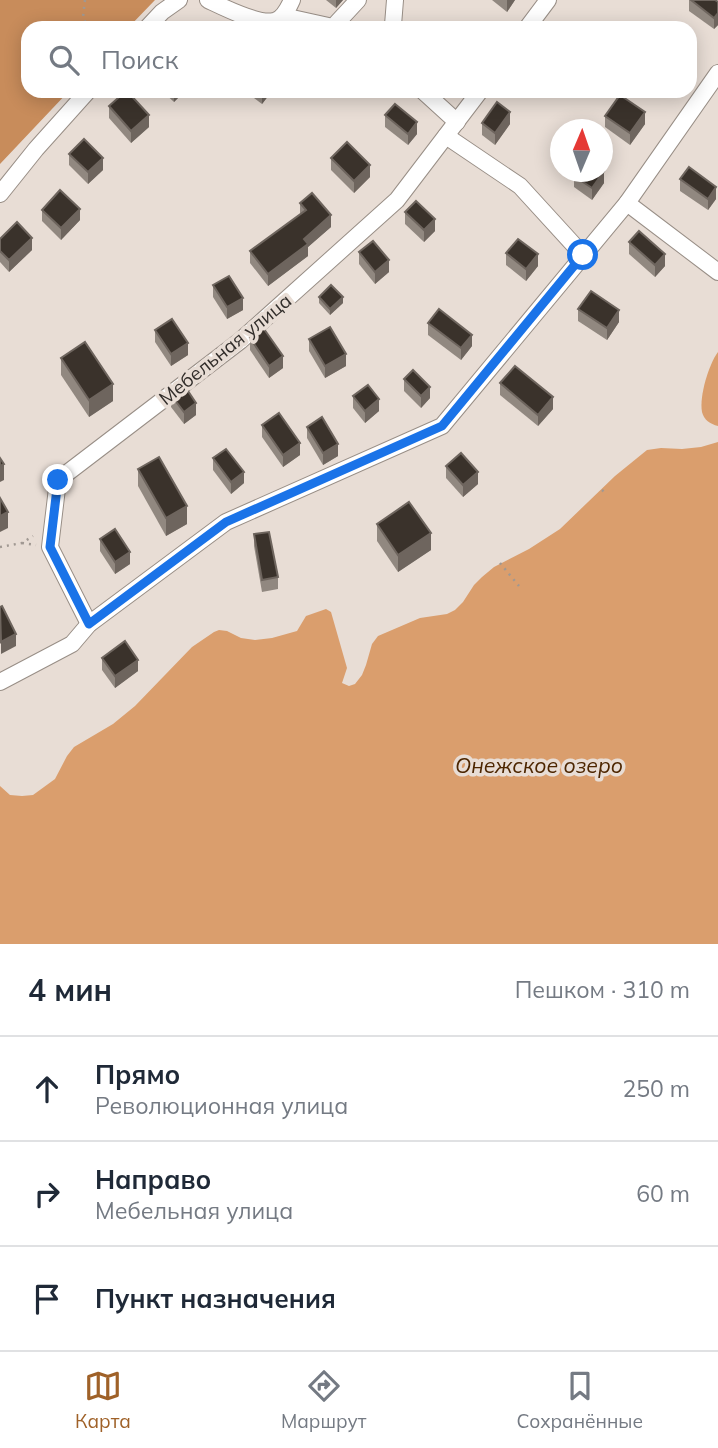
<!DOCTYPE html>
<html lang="ru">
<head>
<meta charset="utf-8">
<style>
	:root { --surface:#fff; --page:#f6f6f7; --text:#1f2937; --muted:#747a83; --line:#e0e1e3; --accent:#9f6128 }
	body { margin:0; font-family:Mulish,sans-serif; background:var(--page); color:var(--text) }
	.compass { position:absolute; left:550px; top:119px; width:63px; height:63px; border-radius:50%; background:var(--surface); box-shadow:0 4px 18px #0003; rotate:2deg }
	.stop { position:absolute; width:21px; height:21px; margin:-16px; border:5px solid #1a73e8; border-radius:50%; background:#fff }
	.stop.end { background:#1a73e8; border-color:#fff; box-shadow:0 2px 7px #0008 }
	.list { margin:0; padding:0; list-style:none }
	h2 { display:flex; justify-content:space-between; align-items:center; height:91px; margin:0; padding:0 28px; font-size:30px }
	h2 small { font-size:23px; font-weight:400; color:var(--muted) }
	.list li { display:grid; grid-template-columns:46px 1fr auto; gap:21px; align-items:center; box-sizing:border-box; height:105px; padding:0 28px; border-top:2px solid var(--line) }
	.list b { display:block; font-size:26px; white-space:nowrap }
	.list p { margin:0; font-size:23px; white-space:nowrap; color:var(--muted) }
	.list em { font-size:23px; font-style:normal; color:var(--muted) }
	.icon { flex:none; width:38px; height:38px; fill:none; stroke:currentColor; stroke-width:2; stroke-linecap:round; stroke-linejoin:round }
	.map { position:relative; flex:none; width:718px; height:944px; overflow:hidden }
	.search { position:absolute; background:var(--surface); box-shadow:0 4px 18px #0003; left:21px; right:21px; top:21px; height:77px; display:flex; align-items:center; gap:18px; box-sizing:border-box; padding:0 24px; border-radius:21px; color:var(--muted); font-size:26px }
	.sheet { height:406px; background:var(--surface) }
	nav { display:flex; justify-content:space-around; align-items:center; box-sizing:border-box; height:98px; border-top:2px solid var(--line); background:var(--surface); font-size:19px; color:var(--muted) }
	nav a { display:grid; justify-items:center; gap:4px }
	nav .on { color:var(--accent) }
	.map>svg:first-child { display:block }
	.forest { fill:#c88c5b }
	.water { fill:#da9e6d }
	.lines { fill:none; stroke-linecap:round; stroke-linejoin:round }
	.minor-casing { stroke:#988e86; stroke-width:18 }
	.path { stroke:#a09892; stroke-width:2.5; stroke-dasharray:2 5; stroke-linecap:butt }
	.minor { stroke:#fff; stroke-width:16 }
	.wall { fill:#918880 }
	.shaded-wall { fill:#6e655e }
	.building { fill:#3a322b; stroke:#6e655e; stroke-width:2 }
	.route { stroke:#1a73e8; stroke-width:9 }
	.labels { text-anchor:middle; stroke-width:7; stroke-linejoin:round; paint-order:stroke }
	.street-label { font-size:19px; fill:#312d2a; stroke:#e8ddd5 }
	.water-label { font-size:21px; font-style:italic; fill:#4d2600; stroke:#e8ddd5 }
</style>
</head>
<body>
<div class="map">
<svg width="718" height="944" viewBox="0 0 718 944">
	<rect width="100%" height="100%" fill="#e8ddd5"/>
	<path class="forest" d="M0 0H155L128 28H28V91H69L0 164Z"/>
	<g class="water">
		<path d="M718 352V426C710 424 704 420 702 412 699 396 709 364 718 352Z"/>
		<path d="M718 442V944H0V786L10 795 22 796 33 795 55 779 67 756 74 747 113 724 135 706 192 647 214 632 219 630 227 631 241 638 255 640 272 638 297 631 306 616 326 609 331 612 347 668 342 683 349 686 355 684 362 675 366 665 372 644 378 636 420 618 447 614 455 610 463 602 474 585 482 577 494 567 529 549 560 529 615 476 647 450 661 448 682 449 701 447Z"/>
	</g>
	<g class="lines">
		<g class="minor-casing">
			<g id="minor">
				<path d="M208 0C223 7 258 25 274 21 284 19 288 8 292 0"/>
				<path d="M283 16 333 27 358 0"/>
				<path d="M147 28 162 12 179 0"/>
				<path d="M394 28 393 25 395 0"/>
				<path d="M527 28 548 0"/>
				<path d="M423 91 457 122"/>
				<path d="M446 136 520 186 583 255"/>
				<path d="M0 194 36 149 88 91"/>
				<path d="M627 203 718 272"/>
				<path d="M89 624 50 547 58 480 240 341 397 200 480 91"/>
				<path d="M0 682 72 644 89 624 226 522 442 426 627 203 718 73"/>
			</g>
		</g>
		<g class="path">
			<path d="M85 0 83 17 88 28"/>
			<path d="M602 490 607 494"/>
			<path d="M22 543 36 545"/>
			<path d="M0 547 22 543 33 536"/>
			<path d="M500 563 519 586"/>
		</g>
		<use href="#minor" class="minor"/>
	</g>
	<g class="wall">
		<path d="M326 0H343L336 8Z"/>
		<path d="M492 0H515L507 12Z"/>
		<path d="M689 0H715L718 2V25L714 29 689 11Z"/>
		<path d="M162 91H185L174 102Z"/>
		<path d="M250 91H272L262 104 250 95Z"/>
		<path d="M109 106 149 127 131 143 109 118Z"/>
		<path d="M385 115 417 134 408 145 385 127Z"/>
		<path d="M605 116 645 124 630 145 605 127Z"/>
		<path d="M482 123 510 124 495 145 482 135Z"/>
		<path d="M69 154 103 170 88 184 69 165Z"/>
		<path d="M331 158 370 177 354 193 331 170Z"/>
		<path d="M574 176 604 183 592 200 574 187Z"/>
		<path d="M680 179 716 199 708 210 680 191Z"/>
		<path d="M300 203 331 227 308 247V256L268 286 250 263V251L300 214Z"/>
		<path d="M42 210 80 220 61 240 42 221Z"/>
		<path d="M405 212 435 231 424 242 405 224Z"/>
		<path d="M0 239 32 250 9 272 0 262Z"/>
		<path d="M629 242 665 266 655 277 629 254Z"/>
		<path d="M359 252 389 272 375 284 359 264Z"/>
		<path d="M506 253 538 266 526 281 506 265Z"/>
		<path d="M213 285 243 310 227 319 213 297Z"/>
		<path d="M319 297 343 303 330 315 319 303Z"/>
		<path d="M578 309 619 322 607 340 578 321Z"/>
		<path d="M428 323 472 346 461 360 428 335Z"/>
		<path d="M155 330 188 355 171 366 155 342Z"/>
		<path d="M250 338 283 368 269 378 250 350Z"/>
		<path d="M309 339 346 366 325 378 309 351Z"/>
		<path d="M61 358 113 401 89 417 61 375Z"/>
		<path d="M404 379 430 398 421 408 404 391Z"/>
		<path d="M500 383 553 409 538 426 500 395Z"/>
		<path d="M171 395 196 415 184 424 171 407Z"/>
		<path d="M353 396 379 411 365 423 353 408Z"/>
		<path d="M262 425 300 455 283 467 262 437Z"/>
		<path d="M307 427 338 456 323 465 307 438Z"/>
		<path d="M213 458 244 483 231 494 213 470Z"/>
		<path d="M446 466 478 484 463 497 446 478Z"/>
		<path d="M138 469 187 524 166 536 138 486Z"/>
		<path d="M377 524 431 550 398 572 377 541Z"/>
		<path d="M254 534 278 577V589L262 592 254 546Z"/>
		<path d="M100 539 130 564 115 574 100 551Z"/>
		<path d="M102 658 138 671 115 688 102 670Z"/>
	</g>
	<g class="shaded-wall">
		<path d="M336 0H343L336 8Z"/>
		<path d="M507 0H515L507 12Z"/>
		<path d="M718 13V25L714 29V18Z"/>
		<path d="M174 91H185L174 102Z"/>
		<path d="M262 91H272L262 104Z"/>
		<path d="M510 112V124L495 145V133Z"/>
		<path d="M645 112V124L630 145V133Z"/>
		<path d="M149 115V127L131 143V131Z"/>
		<path d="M417 122V134L408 145V134Z"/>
		<path d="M103 158V170L88 184V172Z"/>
		<path d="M370 165V177L354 193V181Z"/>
		<path d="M604 171V183L592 200V188Z"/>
		<path d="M716 187V199L708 210V199Z"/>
		<path d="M80 209V220L61 240V228Z"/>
		<path d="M331 215V227L308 247V256L268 286V274L304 239Z"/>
		<path d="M435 219V231L424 242V230Z"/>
		<path d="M32 238V250L9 272V260Z"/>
		<path d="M538 254V266L526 281V269Z"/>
		<path d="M665 254V266L655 277V265Z"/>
		<path d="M389 260V272L375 284V272Z"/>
		<path d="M343 297V303L330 315V309Z"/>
		<path d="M243 298V310L227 319V307Z"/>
		<path d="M619 310V322L607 340V328Z"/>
		<path d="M472 335V346L461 360V348Z"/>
		<path d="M188 343V355L171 366V354Z"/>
		<path d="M346 354V366L325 378V366Z"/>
		<path d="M283 356V368L269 378V366Z"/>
		<path d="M113 384V401L89 417V400Z"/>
		<path d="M430 387V398L421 408V396Z"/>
		<path d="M553 397V409L538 426V415Z"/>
		<path d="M379 399V411L365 423V411Z"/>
		<path d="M196 403V415L184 424V412Z"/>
		<path d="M300 443V455L283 467V455Z"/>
		<path d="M338 444V456L323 465V453Z"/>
		<path d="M4 464V480L0 482V466Z"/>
		<path d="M244 472V483L231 494V482Z"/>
		<path d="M478 472V484L463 497V485Z"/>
		<path d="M187 506V524L166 536V518Z"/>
		<path d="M8 512V528L0 532V516Z"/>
		<path d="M431 533V550L398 572V555Z"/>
		<path d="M130 552V564L115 574V562Z"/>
		<path d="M16 634V646L1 654V642Z"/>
		<path d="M138 660V671L115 688V676Z"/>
	</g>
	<g class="building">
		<path d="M691 0H715L718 2V13L714 18Z"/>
		<path d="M126 91H127L149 115 131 131 109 106Z"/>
		<path d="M620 95 645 112 630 133 605 116Z"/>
		<path d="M497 102 510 112 495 133 482 123Z"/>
		<path d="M395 104 417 122 408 134 385 115Z"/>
		<path d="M84 139 103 158 88 172 69 154Z"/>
		<path d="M347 142 370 165 354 181 331 158Z"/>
		<path d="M689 167 716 187 708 199 680 179Z"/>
		<path d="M603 170 604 171 592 188 574 176 577 172H603Z"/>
		<path d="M60 190 80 209 61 228 42 210Z"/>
		<path d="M312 193 331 215 304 239 308 244 268 274 250 251 306 210 300 203Z"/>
		<path d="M416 201 435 219 424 230 405 212Z"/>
		<path d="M17 222 32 238 9 260 0 251V239Z"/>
		<path d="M639 231 665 254 655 265 629 242Z"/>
		<path d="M518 239 538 254 526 269 506 253Z"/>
		<path d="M373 241 389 260 375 272 359 252Z"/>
		<path d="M229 276 243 298 227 307 213 285Z"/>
		<path d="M331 285 343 297 330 309 319 297Z"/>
		<path d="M591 291 619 310 607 328 578 309Z"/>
		<path d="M439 309 472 335 461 348 428 323Z"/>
		<path d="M172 319 188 343 171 354 155 330Z"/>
		<path d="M330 327 346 354 325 366 309 339Z"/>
		<path d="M264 329 283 356 269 366 250 338Z"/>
		<path d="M85 342 113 384 89 400 61 358Z"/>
		<path d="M515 366 553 397 538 415 500 383Z"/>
		<path d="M413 370 430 387 421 396 404 379Z"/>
		<path d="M184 385 196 403 184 412 171 395Z"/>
		<path d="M368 385 379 399 365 411 353 396Z"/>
		<path d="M279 413 300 443 283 455 262 425Z"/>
		<path d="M322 417 338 444 323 453 307 427Z"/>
		<path d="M226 449 244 472 231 482 213 458Z"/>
		<path d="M461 453 478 472 463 485 446 466Z"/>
		<path d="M159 457 187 506 166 518 138 469Z"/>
		<path d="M0 458 4 464 0 466Z"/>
		<path d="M0 498 8 512 0 516Z"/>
		<path d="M409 502 431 533 398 555 377 524Z"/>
		<path d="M115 529 130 552 115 562 100 539Z"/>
		<path d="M269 532 278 577 262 580 254 534Z"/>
		<path d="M2 606 16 634 1 642 0 607Z"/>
		<path d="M125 641 138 660 115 676 102 658Z"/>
	</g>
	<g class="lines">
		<path class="route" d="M58 480 50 547 89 624 226 522 442 426 583 255"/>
	</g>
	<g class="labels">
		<g class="street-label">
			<text transform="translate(225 349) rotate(-39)" y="7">Мебельная улица</text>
		</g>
		<g class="water-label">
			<text x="539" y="773">Онежское озеро</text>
		</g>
	</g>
</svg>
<svg class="compass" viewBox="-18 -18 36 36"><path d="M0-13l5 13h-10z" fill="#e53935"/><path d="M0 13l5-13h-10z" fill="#747a83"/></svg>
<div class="stop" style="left:583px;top:255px"></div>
<div class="stop end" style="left:58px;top:480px"></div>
<div class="search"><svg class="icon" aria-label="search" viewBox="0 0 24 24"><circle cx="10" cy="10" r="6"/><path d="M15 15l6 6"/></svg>Поиск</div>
</div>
<section class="sheet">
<h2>4 мин<small>Пешком · 310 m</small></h2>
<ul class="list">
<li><svg class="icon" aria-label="ahead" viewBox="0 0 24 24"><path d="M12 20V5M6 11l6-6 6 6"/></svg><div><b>Прямо</b><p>Революционная улица</p></div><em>250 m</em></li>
<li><svg class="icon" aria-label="right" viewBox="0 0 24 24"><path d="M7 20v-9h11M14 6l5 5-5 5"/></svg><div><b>Направо</b><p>Мебельная улица</p></div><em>60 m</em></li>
<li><svg class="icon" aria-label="arrive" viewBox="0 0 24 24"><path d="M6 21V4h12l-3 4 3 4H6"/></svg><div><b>Пункт назначения</b></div></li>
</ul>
</section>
<nav>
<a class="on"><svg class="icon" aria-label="map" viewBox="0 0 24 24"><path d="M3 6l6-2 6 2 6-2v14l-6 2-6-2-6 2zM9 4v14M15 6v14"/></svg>Карта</a>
<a><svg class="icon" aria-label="directions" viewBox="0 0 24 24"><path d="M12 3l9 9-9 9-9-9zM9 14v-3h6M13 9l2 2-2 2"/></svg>Маршрут</a>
<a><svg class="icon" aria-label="saved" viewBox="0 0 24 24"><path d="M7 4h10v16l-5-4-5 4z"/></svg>Сохранённые</a>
</nav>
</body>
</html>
